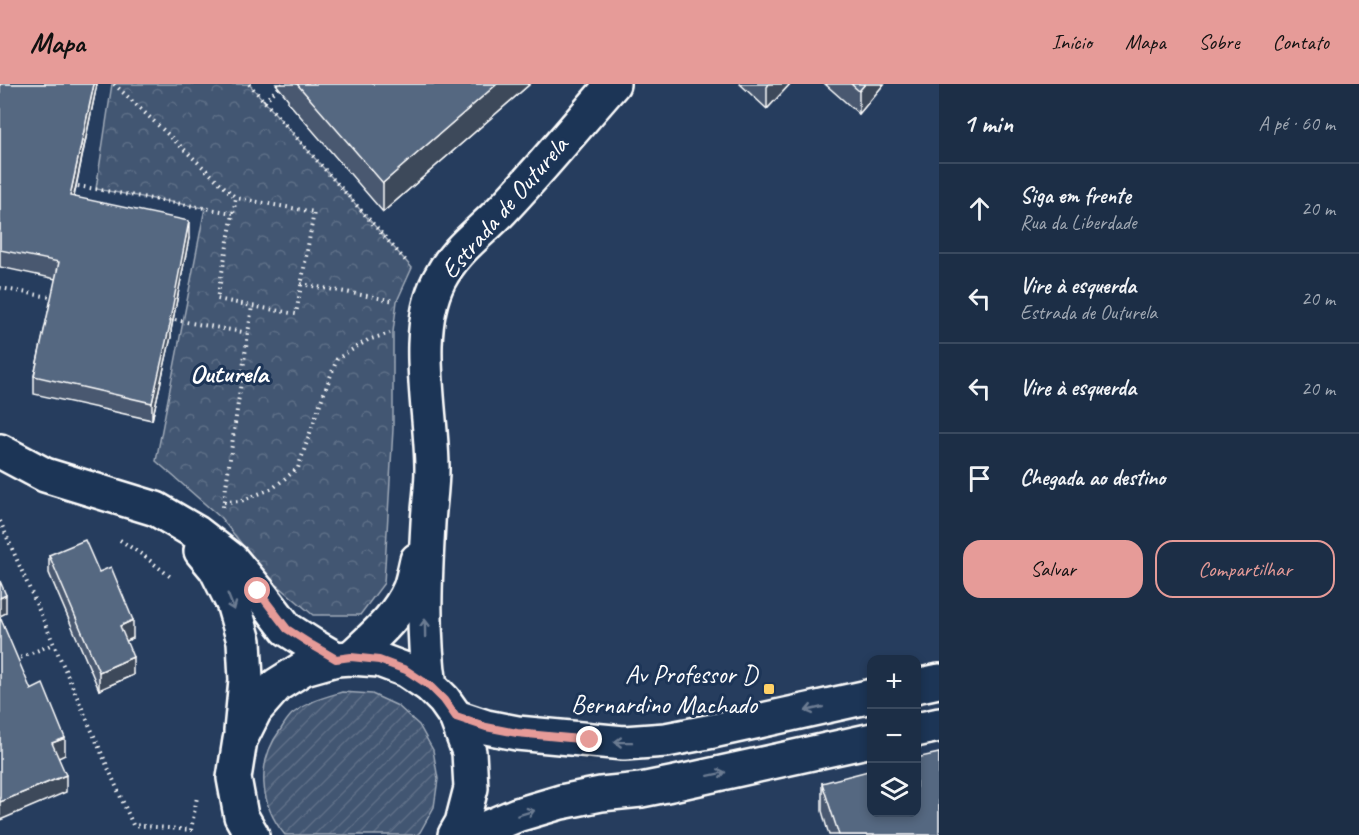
<!DOCTYPE html>
<html lang="pt">
<head>
<meta charset="utf-8">
<style>
	:root { --surface:#1c2e46; --page:#293a51; --text:#f1f3f6; --muted:#a0a8b3; --line:#3a4a5f; --accent:#e69b98 }
	body { margin:0; font-family:Caveat,sans-serif; background:var(--page); color:var(--text) }
	.controls { position:absolute; right:18px; bottom:18px; display:grid; overflow:hidden; border-radius:12px; box-shadow:0 3px 9px #0003 }
	.controls button { width:54px; height:54px; display:grid; place-items:center; padding:0; border:0; border-bottom:2px solid var(--line); background:var(--surface); color:var(--text); font:30px sans-serif }
	.stop { position:absolute; width:18px; height:18px; margin:-14px; border:4px solid #e69b98; border-radius:50%; background:#fff }
	.stop.end { background:#e69b98; border-color:#fff; box-shadow:0 2px 6px #0008 }
	.list { margin:0; padding:0; list-style:none }
	h2 { display:flex; justify-content:space-between; align-items:center; height:78px; margin:0; padding:0 24px; font-size:26px }
	h2 small { font-size:20px; font-weight:400; color:var(--muted) }
	.list li { display:grid; grid-template-columns:39px 1fr auto; gap:18px; align-items:center; box-sizing:border-box; height:90px; padding:0 24px; border-top:2px solid var(--line) }
	.list b { display:block; font-size:22px; white-space:nowrap }
	.list p { margin:0; font-size:20px; white-space:nowrap; color:var(--muted) }
	.list em { font-size:20px; font-style:normal; color:var(--muted) }
	.actions { display:flex; gap:12px; padding:18px 24px }
	.actions a { flex:1; padding:14px 0; border:2px solid var(--accent); border-radius:18px; text-align:center; font-size:21px; color:var(--accent) }
	.actions .main { background:var(--accent); color:#111 }
	.icon { flex:none; width:33px; height:33px; fill:none; stroke:currentColor; stroke-width:2; stroke-linecap:round; stroke-linejoin:round }
	.map { position:relative; flex:none; width:939px; height:751px; overflow:hidden }
	header { display:flex; align-items:center; gap:36px; box-sizing:border-box; height:84px; padding:0 30px; background:var(--accent); color:#111 }
	header strong { font-size:28px }
	nav { display:flex; gap:33px; margin-inline-start:auto; font-size:21px }
	main { display:flex }
	aside { flex:1; background:var(--surface) }
	.map>svg:first-child { display:block }
	.forest { fill:url(#forest-crowns); stroke:#a0aab8; stroke-width:1.5 }
	.garden { fill:url(#garden-furrows); stroke:#a0aab8; stroke-width:1.5 }
	.lines { fill:none; stroke-linecap:round; stroke-linejoin:round }
	.minor-casing { stroke:#fff; stroke-width:38 }
	.path { stroke:#fff; stroke-width:4; stroke-dasharray:1.5 4.5; stroke-linecap:butt }
	.minor { stroke:#1d3557; stroke-width:33 }
	.wall { fill:#49596f; stroke:#fff; stroke-width:1.5 }
	.shaded-wall { fill:#3c485a; stroke:#fff; stroke-width:1.5 }
	.building { fill:#556781; stroke:#fff; stroke-width:1.5 }
	.oneway { stroke:#6c7c92 }
	.route { stroke:#e69b98; stroke-width:8 }
	.poi-dot { fill:#ffd166; stroke:#1d3557; stroke-width:2 }
	.labels { text-anchor:middle; stroke-width:6; stroke-linejoin:round; paint-order:stroke }
	.street-label { font-size:26px; fill:#fff; stroke:#1d3557 }
	.poi-label { font-size:26px; fill:#fff; stroke:#1d3557; text-anchor:end }
	.neighbourhood-label { font-size:27px; font-weight:bold; fill:#fff; stroke:#1d3557 }
</style>
</head>
<body>
<header>
<strong>Mapa</strong>
<nav><a>Início</a><a>Mapa</a><a>Sobre</a><a>Contato</a></nav>
</header>
<main>
<div class="map">
<svg width="939" height="751" viewBox="0 0 939 751">
	<defs>
		<pattern id="forest-crowns" width="20" height="18" patternUnits="userSpaceOnUse" patternTransform="scale(1.5)"><rect width="20" height="18" fill="#425672"/><path d="M2 6a3 3 0 1 1 6 0M12 15a3 3 0 1 1 6 0" fill="none" stroke="#5e6f87"/></pattern>
		<pattern id="garden-furrows" width="10" height="10" patternUnits="userSpaceOnUse" patternTransform="scale(1.5)"><rect width="10" height="10" fill="#425672"/><path d="M-1 1l2-2M0 10L10 0M9 11l2-2" fill="none" stroke="#5e6f87"/></pattern>
	</defs>
	<rect width="100%" height="100%" fill="#263d5e"/>
	<filter id="ink" filterUnits="userSpaceOnUse"><feTurbulence type="fractalNoise" baseFrequency=".0167" numOctaves="2"/><feDisplacementMap in="SourceGraphic" scale="12" xChannelSelector="R" yChannelSelector="G"/><feConvolveMatrix kernelMatrix="1 2 1 2 8 2 1 2 1" color-interpolation-filters="sRGB"/></filter>
	<g filter="url(#ink)">
		<path class="forest" d="M112 0H249L412 184 397 217 393 248V345L384 499 360 531H313L268 493 221 434 156 377 205 124 96 105Z"/>
		<path class="garden" d="M342 608 372 610 398 622 419 641 433 666 438 695 434 723 420 748 417 751H285C259 720 256 678 281 645 284 640 288 634 292 630 309 617 322 614 342 608Z"/>
		<g class="lines">
			<g class="minor-casing">
				<g id="minor">
					<path d="M0 367 45 391 156 425 197 449 232 476 258 507 287 545 312 561 336 575"/>
					<path d="M201 467 216 485 233 519 244 557 246 596 241 647"/>
					<path d="M351 574C373 553 398 533 410 504 413 495 415 485 417 476"/>
					<path d="M430 602C422 548 425 493 428 439 429 421 432 403 432 385 432 328 412 249 439 196 455 165 479 150 502 126 540 86 576 42 613 0"/>
					<path d="M916 602 939 597"/>
					<path d="M456 633 486 643 517 649 624 659 666 656 713 647 872 612"/>
					<path d="M916 646 939 641"/>
					<path d="M252 751 241 732 234 694 240 656 255 626 277 601 304 584 336 575 351 574 379 576 406 586 430 602 444 616 456 633 469 668 471 704 462 739 455 751"/>
					<path d="M472 751 479 747 517 731 561 718 601 710 641 706 676 699 872 656"/>
				</g>
			</g>
			<g class="path">
				<path d="M114 0 236 114"/>
				<path d="M249 0 406 177"/>
				<path d="M264 17 283 0"/>
				<path d="M72 101 233 129"/>
				<path d="M301 200 395 217"/>
				<path d="M0 204 55 214"/>
				<path d="M169 235 248 249"/>
				<path d="M224 418 241 417 273 404 298 384 321 317 337 275 368 256 390 249"/>
				<path d="M223 423 252 222 296 230 314 128 236 114 217 215 252 222"/>
				<path d="M0 437 133 741 191 746 197 713"/>
				<path d="M120 456 144 472 172 494"/>
				<path d="M15 576 53 560"/>
			</g>
			<use href="#minor" class="minor"/>
		</g>
		<g class="wall">
			<path d="M0 0H97L74 113 189 154 171 246V253L152 336 34 310V292L56 195 0 183Z"/>
			<path d="M276 0H530L383 128 288 18V15Z"/>
			<path d="M740 0H790L767 25Z"/>
			<path d="M825 0H884L859 30Z"/>
			<path d="M49 471 99 488 133 554 126 557 133 591 99 606 49 489Z"/>
			<path d="M822 699 939 751H829L822 727Z"/>
		</g>
		<g class="shaded-wall">
			<path d="M94 0H97L70 130V112Z"/>
			<path d="M497 0H530L383 128V99Z"/>
			<path d="M769 0H790L767 25V3Z"/>
			<path d="M865 0H884L859 30V7Z"/>
			<path d="M189 137V154L171 246V253L152 336V319Z"/>
			<path d="M6 511V529L0 532V514Z"/>
			<path d="M133 536V554L120 560V542Z"/>
			<path d="M133 573V591L99 606V588Z"/>
			<path d="M65 654V671L52 677V659Z"/>
			<path d="M66 691V708L0 736V718Z"/>
		</g>
		<g class="building">
			<path d="M0 0H94L70 112 189 137 170 236H171L152 319 34 292 59 178 0 166Z"/>
			<path d="M297 0H497L383 99Z"/>
			<path d="M851 0H865L859 7Z"/>
			<path d="M85 456 99 488 111 483 133 536 120 542 133 573 99 588 49 471Z"/>
			<path d="M0 497 6 511 0 514Z"/>
			<path d="M0 533 31 606 43 600 65 654 52 659 66 691 0 718Z"/>
			<path d="M939 669V751H839L822 699 872 686V729H916V674Z"/>
		</g>
		<defs><path id="oneway-shaft" d="M-6 0H5M1.5-3L5.5 0L1.5 3" fill="none" stroke-width="1.6" stroke-linecap="round" stroke-linejoin="round" transform="scale(1.5)"/></defs>
		<g class="oneway">
			<use href="#oneway-shaft" transform="translate(231 518) rotate(68)"/>
			<use href="#oneway-shaft" transform="translate(425 544) rotate(-91)"/>
			<use href="#oneway-shaft" transform="translate(814 625) rotate(167)"/>
			<use href="#oneway-shaft" transform="translate(623 658) rotate(-179)"/>
			<use href="#oneway-shaft" transform="translate(717 690) rotate(-12)"/>
			<use href="#oneway-shaft" transform="translate(526 729) rotate(-17)"/>
		</g>
	</g>
	<g class="lines" filter="url(#ink)">
		<path class="route" d="M258 507 287 545 312 561 336 575 351 573 379 576 406 586 430 602 444 616 456 633 486 643 517 649 590 656"/>
	</g>
	<rect class="poi-dot" x="763" y="599" width="12" height="12" rx="3"/>
	<g class="labels">
		<g class="street-label">
			<text transform="translate(504 123) rotate(-49)" y="9">Estrada de Outurela</text>
		</g>
		<g class="poi-label">
			<text x="757" y="599">Av Professor D<tspan x="757" dy="30">Bernardino Machado</tspan></text>
		</g>
		<g class="neighbourhood-label">
			<text x="229" y="298">Outurela</text>
		</g>
	</g>
</svg>
<div class="controls">
<button>+</button>
<button>−</button>
<button><svg class="icon" aria-label="layers" viewBox="0 0 24 24"><path d="M12 4l9 5-9 5-9-5zM3 14l9 5 9-5"/></svg></button>
</div>
<div class="stop" style="left:258px;top:507px"></div>
<div class="stop end" style="left:590px;top:656px"></div>
</div>
<aside>
<h2>1 min<small>A pé · 60 m</small></h2>
<ul class="list">
<li><svg class="icon" aria-label="ahead" viewBox="0 0 24 24"><path d="M12 20V5M6 11l6-6 6 6"/></svg><div><b>Siga em frente</b><p>Rua da Liberdade</p></div><em>20 m</em></li>
<li><svg class="icon" aria-label="left" viewBox="0 0 24 24"><path d="M17 20v-9H6M10 6l-5 5 5 5"/></svg><div><b>Vire à esquerda</b><p>Estrada de Outurela</p></div><em>20 m</em></li>
<li><svg class="icon" aria-label="left" viewBox="0 0 24 24"><path d="M17 20v-9H6M10 6l-5 5 5 5"/></svg><div><b>Vire à esquerda</b></div><em>20 m</em></li>
<li><svg class="icon" aria-label="arrive" viewBox="0 0 24 24"><path d="M6 21V4h12l-3 4 3 4H6"/></svg><div><b>Chegada ao destino</b></div></li>
</ul>
<div class="actions"><a class="main">Salvar</a><a>Compartilhar</a></div>
</aside>
</main>
</body>
</html>
